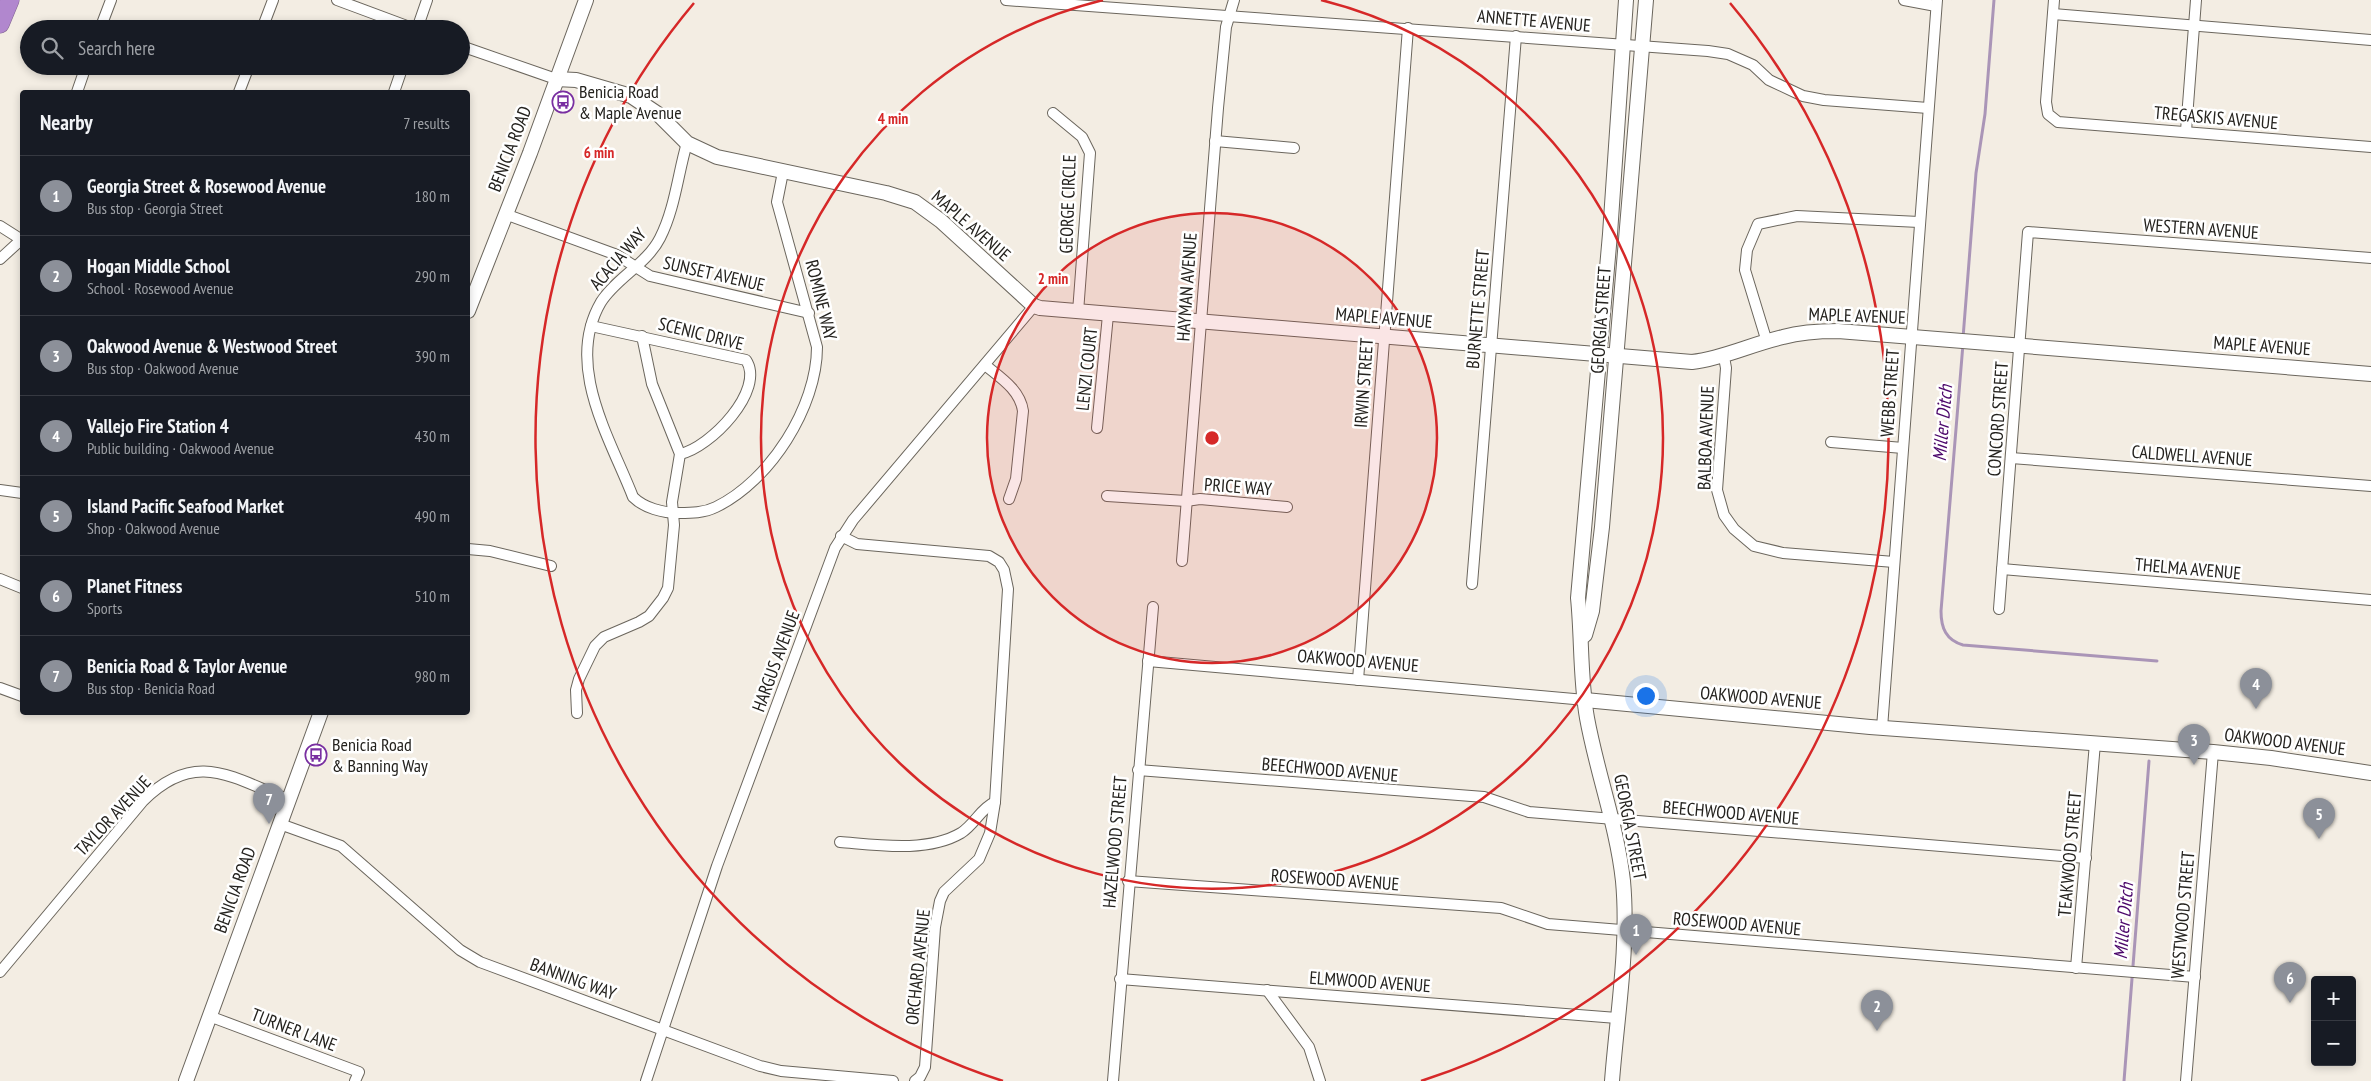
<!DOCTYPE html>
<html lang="en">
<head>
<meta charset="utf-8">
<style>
	:root { --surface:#171b24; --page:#20242c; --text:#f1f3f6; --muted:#9ea1a6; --line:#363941; --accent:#8c9099 }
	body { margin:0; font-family:"PT Sans Narrow",sans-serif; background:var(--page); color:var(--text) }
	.controls { position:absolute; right:15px; bottom:15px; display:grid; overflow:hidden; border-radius:5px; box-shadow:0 2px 8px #0003 }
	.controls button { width:45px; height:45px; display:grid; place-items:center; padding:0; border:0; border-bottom:1px solid var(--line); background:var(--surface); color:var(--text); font:25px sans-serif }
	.you { position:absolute; left:1645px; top:695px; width:18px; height:18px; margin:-12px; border:4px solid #fff; border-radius:50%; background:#1a73e8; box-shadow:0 0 0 8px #1a73e833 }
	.badge { display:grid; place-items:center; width:32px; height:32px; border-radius:50%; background:var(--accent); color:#fff; font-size:16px; font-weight:700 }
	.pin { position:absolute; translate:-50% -41px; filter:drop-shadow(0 1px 2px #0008) }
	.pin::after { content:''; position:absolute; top:26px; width:18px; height:15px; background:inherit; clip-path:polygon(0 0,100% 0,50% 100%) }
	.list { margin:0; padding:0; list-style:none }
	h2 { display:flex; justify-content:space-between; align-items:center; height:65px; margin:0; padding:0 20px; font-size:21px }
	h2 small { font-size:16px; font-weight:400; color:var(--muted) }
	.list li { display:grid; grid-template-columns:32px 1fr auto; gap:15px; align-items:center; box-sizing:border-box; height:80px; padding:0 20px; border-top:1px solid var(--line) }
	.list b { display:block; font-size:19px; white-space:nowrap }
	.list p { margin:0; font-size:16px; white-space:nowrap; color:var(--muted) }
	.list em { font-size:16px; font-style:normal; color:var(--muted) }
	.icon { flex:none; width:28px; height:28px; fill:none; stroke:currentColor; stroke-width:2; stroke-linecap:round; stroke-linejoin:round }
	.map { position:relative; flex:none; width:2371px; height:1081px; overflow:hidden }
	.search { position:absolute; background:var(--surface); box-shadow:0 2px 8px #0003; left:20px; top:20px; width:450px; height:55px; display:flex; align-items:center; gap:12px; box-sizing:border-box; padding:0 18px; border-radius:28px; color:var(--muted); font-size:19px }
	.panel { position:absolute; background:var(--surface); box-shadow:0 2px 8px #0003; left:20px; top:90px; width:450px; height:625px; border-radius:5px }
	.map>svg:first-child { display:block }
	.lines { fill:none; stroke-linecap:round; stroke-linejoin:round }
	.stream { stroke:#aa95b7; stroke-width:3 }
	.street-casing { stroke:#6b665d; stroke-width:12 }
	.secondary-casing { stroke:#6b665d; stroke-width:16 }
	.highway-casing { stroke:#806490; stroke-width:19 }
	.street { stroke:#fff; stroke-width:10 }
	.secondary { stroke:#fff; stroke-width:14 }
	.highway { stroke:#b187ce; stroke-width:18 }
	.ring { fill:none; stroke:#d62828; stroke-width:2.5 }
	.labels { text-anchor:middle; stroke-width:5; stroke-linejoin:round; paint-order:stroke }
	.street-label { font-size:18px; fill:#24221e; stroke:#fff }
	.poi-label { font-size:18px; fill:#24221e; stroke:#fff; text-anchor:start }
	.water-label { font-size:19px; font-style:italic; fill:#4b066a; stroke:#fff }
	.centre { fill:#d62828; stroke:#fff; stroke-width:2.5 }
	.ring-label { font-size:15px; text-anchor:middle; font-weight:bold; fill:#d62828; stroke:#fff; stroke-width:5; stroke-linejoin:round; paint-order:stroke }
</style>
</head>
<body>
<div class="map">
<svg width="2371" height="1081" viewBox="0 0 2371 1081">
	<rect width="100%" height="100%" fill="#f3ede3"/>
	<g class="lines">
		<g class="stream">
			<path d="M1963 338 1976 173 1985 114 1994 0"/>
			<path d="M1963 344 1941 611C1941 628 1946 640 1963 645L2157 661"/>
			<path d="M2124 1081 2149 761"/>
		</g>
		<g class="street-casing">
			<g id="street">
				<path d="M337 0 415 29"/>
				<path d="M1006 0 1708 51 1728 54 1753 65 1769 80 1803 96 1824 100 1928 108"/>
				<path d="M1904 0 1936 6"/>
				<path d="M2054 0 2046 102 2048 114 2058 122 2371 147"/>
				<path d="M2053 14 2371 40"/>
				<path d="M100 29 111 0"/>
				<path d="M262 29 273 0"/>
				<path d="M417 29 427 0"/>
				<path d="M461 46 556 79"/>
				<path d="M77 92 86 66"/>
				<path d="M239 92 249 66"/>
				<path d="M394 92 403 66"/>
				<path d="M1053 113 1082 137 1090 153 1078 312"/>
				<path d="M2186 131 2196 0"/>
				<path d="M1215 141 1294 148"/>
				<path d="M687 143C678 173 675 209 660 238 647 264 616 278 601 302 564 365 610 438 633 497 644 508 663 513 679 513 691 513 704 513 716 507 770 481 817 407 817 347L777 202 783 172"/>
				<path d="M505 214 617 255 650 276 809 313"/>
				<path d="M0 226 22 240"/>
				<path d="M0 259 22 239"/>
				<path d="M591 326 746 360C766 390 710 448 680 454"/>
				<path d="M1767 342 1745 270 1747 250 1758 224 1797 216 1919 222"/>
				<path d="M1724 357 1726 368 1717 490 1724 515 1734 529 1754 546 1783 553 1894 562"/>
				<path d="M985 365C1001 378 1020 390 1023 411L1016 479 1009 499"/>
				<path d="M1097 428 1108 315"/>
				<path d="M1831 442 1903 448"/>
				<path d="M2011 458 2371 486"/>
				<path d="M0 490 22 493"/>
				<path d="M1107 496 1186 501 1200 499 1287 507"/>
				<path d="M841 536 857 544 989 556 999 562 1004 570 1008 589 995 802 990 833 979 859 944 892 940 901 935 927 925 1067 920 1077 915 1081"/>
				<path d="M468 549 490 551 551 566"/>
				<path d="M1182 561 1218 108 1226 27 1234 0"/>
				<path d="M2002 569 2371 600"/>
				<path d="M0 579 22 588"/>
				<path d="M1472 584 1516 36"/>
				<path d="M1999 609 2028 232 2371 258"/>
				<path d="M1148 661 1585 700"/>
				<path d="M1358 680 1408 28"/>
				<path d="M0 688 22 696"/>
				<path d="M577 713 576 690 579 679 595 646 604 637 639 622 649 616 663 598 668 588 674 525 672 502 680 454 652 384 642 336"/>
				<path d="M1882 728 1937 0"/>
				<path d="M1138 770 1484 797 1529 812 2086 858"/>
				<path d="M280 824 341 846 460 950 480 962 760 1066 781 1071 893 1081"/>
				<path d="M840 842C877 845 927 853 961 833 975 824 980 809 995 802"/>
				<path d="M1128 881 1501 908 1548 924 2195 977"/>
				<path d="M2076 968 2095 743"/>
				<path d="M0 972 143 801C195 749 231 777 289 800"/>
				<path d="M1120 979 1617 1018"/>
				<path d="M1267 990 1309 1047 1320 1081"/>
				<path d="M209 1016 359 1072 355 1081"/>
				<path d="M646 1081 717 866 835 548 853 520 1034 306"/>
				<path d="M1113 1081 1153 607"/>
				<path d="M2186 1081 2213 752"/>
			</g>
		</g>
		<g class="secondary-casing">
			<g id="secondary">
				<path d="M556 79 576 80 631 96 658 114 687 143 717 157 886 193 915 202 941 221 1034 306 1040 308 1692 362C1725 358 1751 344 1783 337 1801 332 1819 331 1838 331L2371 374"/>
				<path d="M468 311 530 153 586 0"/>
				<path d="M1585 635 1592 611 1602 527 1646 0"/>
				<path d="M1585 700 1870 727 2213 752 2271 758 2371 773"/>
				<path d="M186 1081 321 712"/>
				<path d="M1612 1081C1617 1016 1629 945 1623 881 1617 826 1597 773 1587 718 1580 679 1582 637 1578 598L1610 234 1626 0"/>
			</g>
		</g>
		<g class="highway-casing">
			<path id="highway" d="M0 24 10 0"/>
		</g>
		<use href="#street" class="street"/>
		<use href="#secondary" class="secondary"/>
		<use href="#highway" class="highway"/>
	</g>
	<circle cx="1212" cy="438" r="225" fill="#d62828" fill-opacity=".12"/>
	<g class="ring">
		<circle cx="1212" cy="438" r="225"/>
		<path d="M1321 0A451 451 0 1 1 1103 0"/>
		<path d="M1003 1081A676 676 0 0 1 694 3M1730 3A676 676 0 0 1 1421 1081"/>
	</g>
	<defs>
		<g id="bus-ring" transform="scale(1.125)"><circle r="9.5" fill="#fff" stroke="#792fa1" stroke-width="1.5"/><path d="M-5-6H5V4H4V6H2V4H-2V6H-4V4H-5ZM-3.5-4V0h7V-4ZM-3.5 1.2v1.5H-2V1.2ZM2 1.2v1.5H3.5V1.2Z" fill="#792fa1"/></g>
	</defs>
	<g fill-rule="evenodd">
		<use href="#bus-ring" x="563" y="102"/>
		<use href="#bus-ring" x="316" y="755"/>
	</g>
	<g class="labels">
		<g class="street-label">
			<text transform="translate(1534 21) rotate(5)" y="6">ANNETTE AVENUE</text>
			<text transform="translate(2216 118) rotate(5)" y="6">TREGASKIS AVENUE</text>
			<text transform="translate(510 149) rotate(-69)" y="6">BENICIA ROAD</text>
			<text transform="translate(1068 204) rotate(-88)" y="6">GEORGE CIRCLE</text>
			<text transform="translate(971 226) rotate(41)" y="6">MAPLE AVENUE</text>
			<text transform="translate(2201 229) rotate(4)" y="6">WESTERN AVENUE</text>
			<text transform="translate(618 259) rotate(-49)" y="6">ACACIA WAY</text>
			<text transform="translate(714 274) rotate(13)" y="6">SUNSET AVENUE</text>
			<text transform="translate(1187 287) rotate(-86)" y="6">HAYMAN AVENUE</text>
			<text transform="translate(821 300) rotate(76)" y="6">ROMINE WAY</text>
			<text transform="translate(1478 309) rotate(-85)" y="6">BURNETTE STREET</text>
			<text transform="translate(1857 316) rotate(2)" y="6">MAPLE AVENUE</text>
			<text transform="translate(1384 318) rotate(5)" y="6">MAPLE AVENUE</text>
			<text transform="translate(1601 320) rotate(-86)" y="6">GEORGIA STREET</text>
			<text transform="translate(701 334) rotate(14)" y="6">SCENIC DRIVE</text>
			<text transform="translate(2262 346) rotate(4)" y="6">MAPLE AVENUE</text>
			<text transform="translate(1087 369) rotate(-84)" y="6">LENZI COURT</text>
			<text transform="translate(1364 383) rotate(-86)" y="6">IRWIN STREET</text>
			<text transform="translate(1890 393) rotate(-86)" y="6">WEBB STREET</text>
			<text transform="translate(1998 419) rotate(-86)" y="6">CONCORD STREET</text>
			<text transform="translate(1706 438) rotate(-88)" y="6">BALBOA AVENUE</text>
			<text transform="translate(2192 456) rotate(4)" y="6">CALDWELL AVENUE</text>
			<text transform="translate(1238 487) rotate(4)" y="6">PRICE WAY</text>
			<text transform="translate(2188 569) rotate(5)" y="6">THELMA AVENUE</text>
			<text transform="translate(776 661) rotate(-70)" y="6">HARGUS AVENUE</text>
			<text transform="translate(1358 661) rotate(5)" y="6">OAKWOOD AVENUE</text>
			<text transform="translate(1761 698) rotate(5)" y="6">OAKWOOD AVENUE</text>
			<text transform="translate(2285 742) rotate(7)" y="6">OAKWOOD AVENUE</text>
			<text transform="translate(1330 770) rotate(5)" y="6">BEECHWOOD AVENUE</text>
			<text transform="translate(1731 813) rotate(5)" y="6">BEECHWOOD AVENUE</text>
			<text transform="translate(113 816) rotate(-47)" y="6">TAYLOR AVENUE</text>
			<text transform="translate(1630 827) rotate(79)" y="6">GEORGIA STREET</text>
			<text transform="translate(1115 842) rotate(-85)" y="6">HAZELWOOD STREET</text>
			<text transform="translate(2070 854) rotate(-85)" y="6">TEAKWOOD STREET</text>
			<text transform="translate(1335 880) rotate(4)" y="6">ROSEWOOD AVENUE</text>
			<text transform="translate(235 890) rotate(-70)" y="6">BENICIA ROAD</text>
			<text transform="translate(2183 915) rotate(-85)" y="6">WESTWOOD STREET</text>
			<text transform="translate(1737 924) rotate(5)" y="6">ROSEWOOD AVENUE</text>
			<text transform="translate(918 967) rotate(-84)" y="6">ORCHARD AVENUE</text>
			<text transform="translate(573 979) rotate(20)" y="6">BANNING WAY</text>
			<text transform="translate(1370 982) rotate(4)" y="6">ELMWOOD AVENUE</text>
			<text transform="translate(294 1030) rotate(21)" y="6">TURNER LANE</text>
		</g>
		<g class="poi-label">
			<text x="579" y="98">Benicia Road<tspan x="579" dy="21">&amp; Maple Avenue</tspan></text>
			<text x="332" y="751">Benicia Road<tspan x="332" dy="21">&amp; Banning Way</tspan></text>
		</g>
		<g class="water-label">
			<text transform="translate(1942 423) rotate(-85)" y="7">Miller Ditch</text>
			<text transform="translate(2123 921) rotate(-85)" y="7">Miller Ditch</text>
		</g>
	</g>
	<circle cx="1212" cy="438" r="8" class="centre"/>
	<g class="ring-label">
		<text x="893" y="124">4 min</text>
		<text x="599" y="158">6 min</text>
		<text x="1053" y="284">2 min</text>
	</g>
</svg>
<div class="controls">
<button>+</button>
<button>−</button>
</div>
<div class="you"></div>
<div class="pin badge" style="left:1636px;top:955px">1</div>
<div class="pin badge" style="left:1877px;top:1031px">2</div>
<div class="pin badge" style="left:2194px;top:765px">3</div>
<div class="pin badge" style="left:2256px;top:709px">4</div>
<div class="pin badge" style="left:2319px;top:839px">5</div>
<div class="pin badge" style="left:2290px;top:1003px">6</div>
<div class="pin badge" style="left:269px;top:824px">7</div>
<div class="search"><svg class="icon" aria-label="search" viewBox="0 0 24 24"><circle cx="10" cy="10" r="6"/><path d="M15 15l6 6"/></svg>Search here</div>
<section class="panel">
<h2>Nearby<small>7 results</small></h2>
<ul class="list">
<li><span class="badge">1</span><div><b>Georgia Street &amp; Rosewood Avenue</b><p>Bus stop · Georgia Street</p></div><em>180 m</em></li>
<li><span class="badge">2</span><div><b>Hogan Middle School</b><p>School · Rosewood Avenue</p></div><em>290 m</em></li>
<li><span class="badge">3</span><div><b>Oakwood Avenue &amp; Westwood Street</b><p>Bus stop · Oakwood Avenue</p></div><em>390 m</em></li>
<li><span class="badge">4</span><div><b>Vallejo Fire Station 4</b><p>Public building · Oakwood Avenue</p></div><em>430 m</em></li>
<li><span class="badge">5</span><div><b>Island Pacific Seafood Market</b><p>Shop · Oakwood Avenue</p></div><em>490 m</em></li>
<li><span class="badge">6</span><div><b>Planet Fitness</b><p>Sports</p></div><em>510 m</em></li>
<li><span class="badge">7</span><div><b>Benicia Road &amp; Taylor Avenue</b><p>Bus stop · Benicia Road</p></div><em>980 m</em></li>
</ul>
</section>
</div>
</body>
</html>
